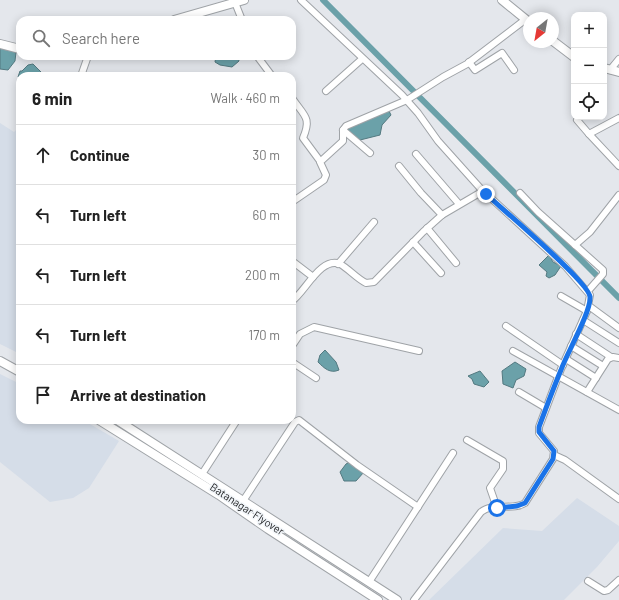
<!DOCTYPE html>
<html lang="en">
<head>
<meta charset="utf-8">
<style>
	:root { --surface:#fff; --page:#f6f6f6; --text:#222; --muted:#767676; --line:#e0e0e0 }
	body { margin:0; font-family:Barlow,sans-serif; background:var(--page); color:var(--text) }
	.controls { position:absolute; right:12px; top:12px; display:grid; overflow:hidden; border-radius:8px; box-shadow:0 2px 10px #0003 }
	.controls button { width:36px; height:36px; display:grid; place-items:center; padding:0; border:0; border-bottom:1px solid var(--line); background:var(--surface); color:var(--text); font:20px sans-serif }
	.compass { position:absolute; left:523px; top:12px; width:36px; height:36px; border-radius:50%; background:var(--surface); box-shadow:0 2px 10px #0003; rotate:211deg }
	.stop { position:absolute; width:12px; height:12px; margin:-9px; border:3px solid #1a73e8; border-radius:50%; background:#fff }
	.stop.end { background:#1a73e8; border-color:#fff; box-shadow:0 1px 4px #0008 }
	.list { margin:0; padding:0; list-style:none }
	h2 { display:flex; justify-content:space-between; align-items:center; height:52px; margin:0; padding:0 16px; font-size:17px }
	h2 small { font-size:13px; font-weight:400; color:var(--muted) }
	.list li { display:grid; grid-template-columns:26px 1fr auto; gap:12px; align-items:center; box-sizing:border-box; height:60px; padding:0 16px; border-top:1px solid var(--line) }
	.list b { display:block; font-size:15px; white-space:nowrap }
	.list em { font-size:13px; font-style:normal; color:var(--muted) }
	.icon { flex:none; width:22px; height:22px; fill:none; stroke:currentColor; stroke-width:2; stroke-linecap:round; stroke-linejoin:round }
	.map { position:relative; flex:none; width:619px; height:600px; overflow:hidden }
	.search { position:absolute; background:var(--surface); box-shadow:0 2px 10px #0003; left:16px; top:16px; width:280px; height:44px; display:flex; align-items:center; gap:10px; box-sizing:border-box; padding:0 14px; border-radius:12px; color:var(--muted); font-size:15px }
	.panel { position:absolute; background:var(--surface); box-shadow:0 2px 10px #0003; left:16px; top:72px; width:280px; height:352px; border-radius:12px }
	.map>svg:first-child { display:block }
	.built { fill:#d5dde8 }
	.water { fill:#6ba1a9; stroke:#537980 }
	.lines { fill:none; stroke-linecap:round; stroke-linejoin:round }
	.canal { stroke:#6ba1a9; stroke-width:6 }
	.street-casing { stroke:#9fa3a7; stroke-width:8 }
	.secondary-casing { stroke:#9fa3a7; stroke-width:10 }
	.street { stroke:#fff; stroke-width:6 }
	.secondary { stroke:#fff; stroke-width:8 }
	.route { stroke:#1a73e8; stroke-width:5 }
	.labels { text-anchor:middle; stroke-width:3; stroke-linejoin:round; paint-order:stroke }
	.street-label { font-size:11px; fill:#1c1d1f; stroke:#f1f5f9 }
</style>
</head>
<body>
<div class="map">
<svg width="619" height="600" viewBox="0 0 619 600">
	<rect width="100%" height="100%" fill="#e4e7ec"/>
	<g class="built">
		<path d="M0 123 14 132 20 126V354L0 344Z"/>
		<path d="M0 374 20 384V420H83L119 441 89 488 73 498 50 502 0 462Z"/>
		<path d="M577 498 619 526V541L597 567 564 600H429L503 528 542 531Z"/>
	</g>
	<g class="water">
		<path d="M0 48 16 52 15 61 8 70 0 69Z"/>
		<path d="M216 56H238L239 61 232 67 220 65 215 62Z"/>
		<path d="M33 64 41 72 39 76 18 77 20 71H22L28 65Z"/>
		<path d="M387 107 391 115 382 125 380 135 356 141 346 131C359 121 370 110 387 107Z"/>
		<path d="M549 255 553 262 561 266 555 275 549 278 546 276 547 272 539 265Z"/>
		<path d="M325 350 336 362 339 370C330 374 324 368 318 362L320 355Z"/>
		<path d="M515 362 526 369 524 376 516 380 513 388 503 384 502 371Z"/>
		<path d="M480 371 489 382 484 387 474 384 472 379 468 376Z"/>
		<path d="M353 460 364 472 356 481H344L340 472 346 464Z"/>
	</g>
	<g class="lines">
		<path class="canal" d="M323 0 619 298"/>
		<g class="street-casing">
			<g id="street">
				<path d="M234 0 242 20"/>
				<path d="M301 0 402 95 418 113 438 141 481 189 565 266 590 295 587 311 561 369 539 427V433L554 451 553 459 525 503C513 511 493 502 481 512L414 600"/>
				<path d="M257 56 272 76"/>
				<path d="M469 62 475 70 502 53 514 70"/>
				<path d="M610 70 619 59"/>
				<path d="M81 76 88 56"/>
				<path d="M326 91 362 59"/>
				<path d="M292 98C304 116 312 117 303 138L320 161"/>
				<path d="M577 120 589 134 619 118"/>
				<path d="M343 130 370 153"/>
				<path d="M589 134 619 166"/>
				<path d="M416 154 459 204"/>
				<path d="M399 166 421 193 442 215"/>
				<path d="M520 193 538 212 603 270V274L588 291"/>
				<path d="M292 202 324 180 326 175 320 162 343 141V130L346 126 407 100 443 77 467 64 526 19"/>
				<path d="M427 228 456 263"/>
				<path d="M413 242 441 273"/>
				<path d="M575 245 590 232 619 195"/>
				<path d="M292 261 313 277"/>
				<path d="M338 264 374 222"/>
				<path d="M561 296 587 311"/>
				<path d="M292 301C305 292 321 256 340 264 349 269 356 278 366 283L374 282 423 232 442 215 483 191"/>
				<path d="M589 306 619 328"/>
				<path d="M583 320 619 343"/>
				<path d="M506 326 563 365"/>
				<path d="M576 334 611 357"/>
				<path d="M292 346 300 334 314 327 419 351"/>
				<path d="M571 346 603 366"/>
				<path d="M513 351 619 410"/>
				<path d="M566 359 596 378"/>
				<path d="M292 362 316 378"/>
				<path d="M519 392 546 408"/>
				<path d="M587 392 608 359 613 357 619 358"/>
				<path d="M467 440 503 461V469L490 488 497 508"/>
				<path d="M554 455 565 460 619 499"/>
				<path d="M202 474 237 420"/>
				<path d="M243 501 295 422 299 420 357 465 418 507"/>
				<path d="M588 581 604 591 608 590 619 580"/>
				<path d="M369 582 453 453"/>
			</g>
		</g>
		<g class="secondary-casing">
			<g id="secondary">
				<path d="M502 0 529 22"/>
				<path d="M174 20 244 0"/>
				<path d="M553 41 574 57"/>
				<path d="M0 44 20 49"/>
				<path d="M604 68 619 72"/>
				<path d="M0 361 20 372"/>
				<path d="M99 420 219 495 268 529 378 600"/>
				<path d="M117 420 397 600"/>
			</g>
		</g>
		<use href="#street" class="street"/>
		<use href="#secondary" class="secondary"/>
	</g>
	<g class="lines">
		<path class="route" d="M486 194C501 208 590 283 590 297 591 312 567 353 561 370 553 389 546 408 539 427V432L554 451 553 459 525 503 517 506 497 508"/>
	</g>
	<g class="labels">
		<g class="street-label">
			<text transform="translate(247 509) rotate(33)" y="4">Batanagar Flyover</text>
		</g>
	</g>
</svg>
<div class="controls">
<button>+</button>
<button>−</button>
<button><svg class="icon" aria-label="locate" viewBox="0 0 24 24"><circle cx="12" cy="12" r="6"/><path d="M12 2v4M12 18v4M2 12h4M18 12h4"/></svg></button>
</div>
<svg class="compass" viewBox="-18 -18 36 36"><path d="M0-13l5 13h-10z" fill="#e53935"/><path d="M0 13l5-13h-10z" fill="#767676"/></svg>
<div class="stop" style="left:497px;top:508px"></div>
<div class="stop end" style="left:486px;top:194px"></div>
<div class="search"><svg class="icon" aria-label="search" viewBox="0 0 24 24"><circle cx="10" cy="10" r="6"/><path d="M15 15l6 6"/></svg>Search here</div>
<section class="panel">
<h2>6 min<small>Walk · 460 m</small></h2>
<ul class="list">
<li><svg class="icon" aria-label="ahead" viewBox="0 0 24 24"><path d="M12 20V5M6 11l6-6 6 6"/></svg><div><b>Continue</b></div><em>30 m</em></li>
<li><svg class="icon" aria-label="left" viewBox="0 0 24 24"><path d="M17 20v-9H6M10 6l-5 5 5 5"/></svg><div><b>Turn left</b></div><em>60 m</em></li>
<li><svg class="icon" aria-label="left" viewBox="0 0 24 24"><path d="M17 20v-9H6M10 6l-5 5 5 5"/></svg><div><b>Turn left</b></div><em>200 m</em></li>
<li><svg class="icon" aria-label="left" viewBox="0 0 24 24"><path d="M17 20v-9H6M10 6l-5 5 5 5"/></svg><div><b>Turn left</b></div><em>170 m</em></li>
<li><svg class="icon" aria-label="arrive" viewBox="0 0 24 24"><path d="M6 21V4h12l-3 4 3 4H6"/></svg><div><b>Arrive at destination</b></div></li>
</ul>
</section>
</div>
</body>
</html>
